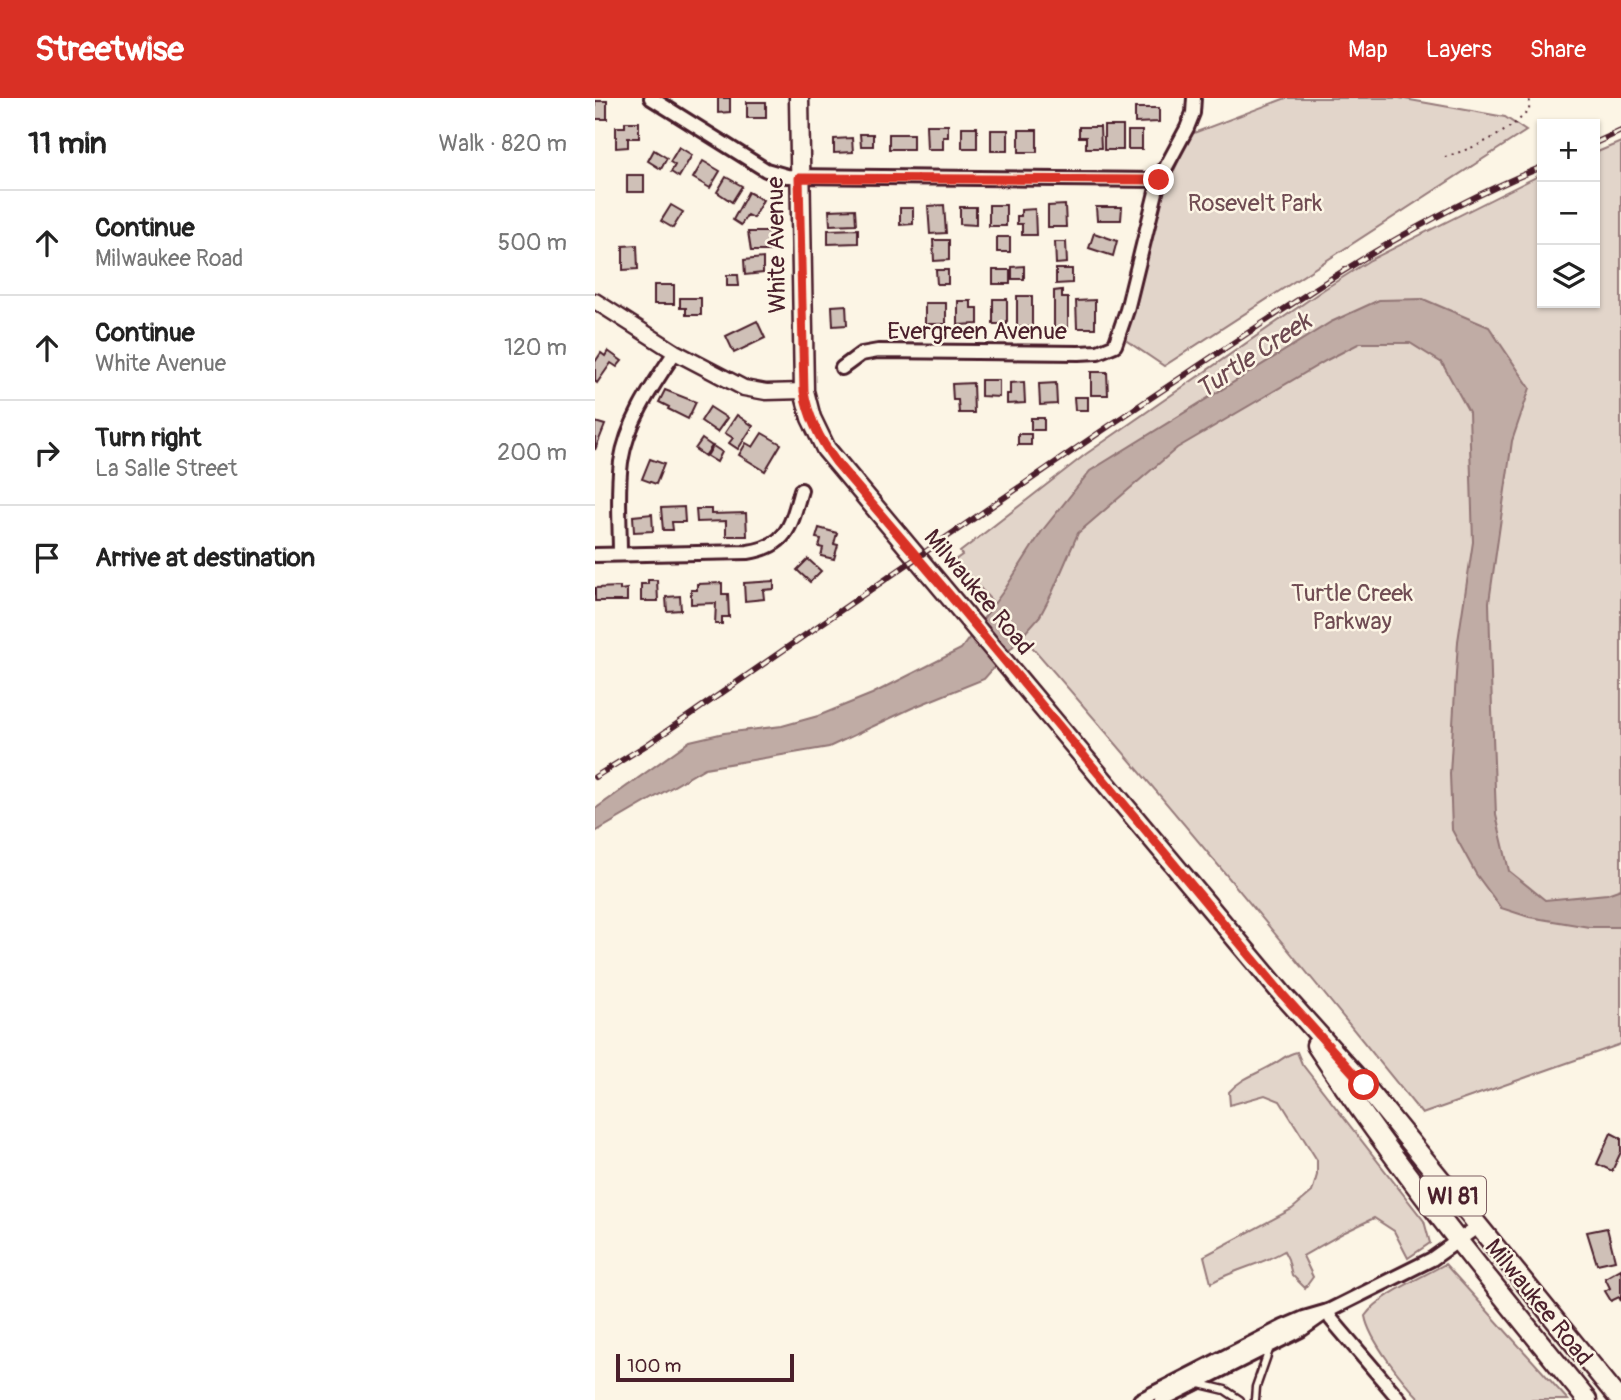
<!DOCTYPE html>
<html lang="en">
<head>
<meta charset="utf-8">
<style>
	:root { --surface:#fff; --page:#f6f6f6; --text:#222; --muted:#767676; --line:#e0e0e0; --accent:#d93025 }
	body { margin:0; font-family:Pangolin,sans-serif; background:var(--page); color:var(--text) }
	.controls { position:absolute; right:21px; top:21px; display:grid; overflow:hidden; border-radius:0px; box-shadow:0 2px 5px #0004 }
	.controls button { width:63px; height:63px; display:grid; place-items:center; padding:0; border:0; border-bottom:2px solid var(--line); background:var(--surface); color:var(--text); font:35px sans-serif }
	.scale { position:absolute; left:21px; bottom:18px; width:178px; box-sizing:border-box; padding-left:7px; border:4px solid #4a1f2b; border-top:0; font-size:19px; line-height:24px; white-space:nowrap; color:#4a1f2b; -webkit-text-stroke:5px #fcf5e5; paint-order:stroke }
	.stop { position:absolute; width:21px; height:21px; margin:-16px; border:5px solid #d93025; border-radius:50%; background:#fff }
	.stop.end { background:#d93025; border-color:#fff; box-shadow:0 2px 7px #0008 }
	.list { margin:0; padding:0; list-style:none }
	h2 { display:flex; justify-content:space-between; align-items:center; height:91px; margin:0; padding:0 28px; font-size:30px }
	h2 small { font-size:23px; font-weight:400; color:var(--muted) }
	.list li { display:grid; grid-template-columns:46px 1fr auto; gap:21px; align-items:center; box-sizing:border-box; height:105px; padding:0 28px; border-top:2px solid var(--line) }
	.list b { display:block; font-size:26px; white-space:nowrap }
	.list p { margin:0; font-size:23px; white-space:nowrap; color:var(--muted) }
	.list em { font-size:23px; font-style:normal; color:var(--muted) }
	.icon { flex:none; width:38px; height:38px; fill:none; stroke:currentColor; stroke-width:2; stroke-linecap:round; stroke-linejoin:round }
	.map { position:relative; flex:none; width:1026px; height:1302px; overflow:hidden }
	header { display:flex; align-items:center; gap:42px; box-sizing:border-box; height:98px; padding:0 35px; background:var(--accent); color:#fff }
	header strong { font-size:33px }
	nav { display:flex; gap:38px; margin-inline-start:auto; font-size:24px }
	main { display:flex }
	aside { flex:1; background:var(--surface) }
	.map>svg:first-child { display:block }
	.green { fill:#e2d5ca; stroke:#967a7a; stroke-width:2 }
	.water { fill:#c0aca5; stroke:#917474; stroke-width:2 }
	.building { fill:#cfc0b7; stroke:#4a1f2b; stroke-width:2 }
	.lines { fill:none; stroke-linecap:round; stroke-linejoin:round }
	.service-casing { stroke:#4a1f2b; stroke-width:11 }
	.minor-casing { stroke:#4a1f2b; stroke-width:18 }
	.tertiary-casing { stroke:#4a1f2b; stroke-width:19 }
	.primary-casing { stroke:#4a1f2b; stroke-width:23 }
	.path { stroke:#4a1f2b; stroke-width:2; stroke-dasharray:2 5; stroke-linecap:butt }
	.service { stroke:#fcf5e5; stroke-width:6 }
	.minor { stroke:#fcf5e5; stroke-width:12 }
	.tertiary { stroke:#fcf5e5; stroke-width:14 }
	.primary { stroke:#fcf5e5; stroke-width:18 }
	.rail-casing { stroke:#4a1f2b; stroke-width:6 }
	.rail { stroke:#fcf5e5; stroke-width:3.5; stroke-dasharray:10; stroke-linecap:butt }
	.route { stroke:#d93025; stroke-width:9 }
	.labels { text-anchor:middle; stroke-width:5; stroke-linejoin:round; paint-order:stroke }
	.shield { fill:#fcf5e5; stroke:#7f5f63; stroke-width:2 }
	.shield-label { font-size:23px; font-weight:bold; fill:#4a1f2b }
	.park-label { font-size:24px; fill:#704c53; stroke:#fcf5e5 }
	.street-label { font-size:24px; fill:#4a1f2b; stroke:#fcf5e5 }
	.water-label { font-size:26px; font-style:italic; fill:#6d4950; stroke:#fcf5e5 }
</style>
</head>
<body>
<header>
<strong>Streetwise</strong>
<nav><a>Map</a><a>Layers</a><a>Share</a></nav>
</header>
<main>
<aside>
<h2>11 min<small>Walk · 820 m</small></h2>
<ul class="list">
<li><svg class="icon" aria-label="ahead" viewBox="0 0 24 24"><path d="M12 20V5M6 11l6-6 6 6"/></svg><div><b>Continue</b><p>Milwaukee Road</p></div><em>500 m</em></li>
<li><svg class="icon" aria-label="ahead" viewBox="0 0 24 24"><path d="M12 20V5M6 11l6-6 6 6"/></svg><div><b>Continue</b><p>White Avenue</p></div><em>120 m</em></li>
<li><svg class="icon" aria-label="right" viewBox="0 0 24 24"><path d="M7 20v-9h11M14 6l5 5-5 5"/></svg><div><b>Turn right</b><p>La Salle Street</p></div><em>200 m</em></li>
<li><svg class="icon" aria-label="arrive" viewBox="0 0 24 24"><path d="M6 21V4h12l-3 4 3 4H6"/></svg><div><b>Arrive at destination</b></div></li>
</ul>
</aside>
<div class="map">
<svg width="1026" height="1302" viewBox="0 0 1026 1302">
	<rect width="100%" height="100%" fill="#fcf5e5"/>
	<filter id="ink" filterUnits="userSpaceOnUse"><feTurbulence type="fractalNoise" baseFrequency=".0143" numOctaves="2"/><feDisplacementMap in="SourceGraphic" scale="14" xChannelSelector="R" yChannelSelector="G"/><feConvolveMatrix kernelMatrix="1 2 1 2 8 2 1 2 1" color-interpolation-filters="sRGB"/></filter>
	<g filter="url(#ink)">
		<g class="green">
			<path d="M691 0H804L910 19 931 33 569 268 529 241 566 100 596 36Z"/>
			<path d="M1026 44V946L827 1016C675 828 521 641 360 462L367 457 365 454 491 356 728 192 775 162 947 76V205H1000V55Z"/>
			<path d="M702 954 707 966 829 1123 835 1145 813 1160 799 1133 779 1120 750 1134 708 1158 718 1179 710 1190 697 1177 693 1161 689 1153C666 1167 639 1171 616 1185L609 1158 697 1111 717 1094 722 1077V1062L685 1003 670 997 635 1007 634 994C646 980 662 976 677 967 687 962 691 956 702 954Z"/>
			<path d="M850 1166 973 1302H826C808 1284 774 1242 770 1218 786 1196 826 1180 850 1166Z"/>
		</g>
		<path class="water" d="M828 201 894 229 935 290 917 343 894 504 897 612 901 717 914 773 950 802 1012 796 1026 791V829H994L934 819 906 810 881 776 857 732 855 676 863 543 878 444 874 314 847 265 815 245H765L732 262 582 350 483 435 457 495 445 518 389 581 317 610 234 649 110 670 0 734V711L95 643 129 635 187 628 223 618 277 596 366 551 410 491 447 433 495 373 736 224 784 202Z"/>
		<g class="building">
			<path d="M123 0H135V14L123 15Z"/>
			<rect x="0" y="3" width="12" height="18"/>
			<rect x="152" y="4" width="19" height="16"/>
			<path d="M540 10H564V24L540 25Z"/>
			<path d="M30 24H44V40H33V49L21 50V29H30Z"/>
			<path d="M331 27H353V39H348V51H332Z"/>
			<rect x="509" y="28" width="19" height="24"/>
			<rect x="367" y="29" width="15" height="21"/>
			<path d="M484 29H505L506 50H491V39H484Z"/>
			<rect x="396" y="32" width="17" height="21"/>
			<rect x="424" y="32" width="18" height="22"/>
			<rect x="533" y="33" width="14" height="18"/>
			<path d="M265 36H278V48H266Z"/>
			<rect x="294" y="36" width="24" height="15"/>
			<path d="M257 40 258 54 239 55V41Z"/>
			<path d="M84 49 97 57 84 79 76 74 80 67 75 64Z"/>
			<path d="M59 52 72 60 66 71 53 63Z"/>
			<path d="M108 63 125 73 115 90 98 80Z"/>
			<rect x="32" y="77" width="17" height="17"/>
			<path d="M131 79 147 88 137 104 122 94Z"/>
			<path d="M153 94 168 102 158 120 152 117 146 127 138 122Z"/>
			<path d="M76 107 88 114 78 130 66 123Z"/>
			<path d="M349 107 351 135 335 136 333 108Z"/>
			<rect x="394" y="107" width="17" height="21"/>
			<path d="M470 107 471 129H453V108Z"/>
			<path d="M365 109H381V127L365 126Z"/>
			<path d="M501 109H527L526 122H502Z"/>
			<path d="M305 110H318V126L305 127Z"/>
			<path d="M260 111 261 126 235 127 234 112Z"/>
			<path d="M440 111 441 137H427V126H422V118H426V112Z"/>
			<path d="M263 131V145L233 146V132Z"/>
			<path d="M153 134H174V153H156Z"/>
			<path d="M499 135 522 143 518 158 494 150Z"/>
			<rect x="402" y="139" width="13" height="15"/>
			<path d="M338 142H354V162L339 163Z"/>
			<path d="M460 144H471L472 165 461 166Z"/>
			<path d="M42 147 43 171 28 172V148Z"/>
			<path d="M168 160V175L150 177 149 162Z"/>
			<path d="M429 168V181H417V169Z"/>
			<path d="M461 171H477V185L461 186Z"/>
			<path d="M341 172H353V186H342Z"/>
			<rect x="398" y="172" width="17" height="14"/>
			<path d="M132 177H143L144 188H132Z"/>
			<rect x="59" y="187" width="20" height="19"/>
			<path d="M467 192V200H473V229H459V193Z"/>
			<rect x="422" y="198" width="15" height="31"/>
			<path d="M85 200H106V217H91V210H85Z"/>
			<rect x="398" y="201" width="14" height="25"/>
			<path d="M500 202V230H482L481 203Z"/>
			<path d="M363 203H376V210H383V226L363 227Z"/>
			<rect x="330" y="205" width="21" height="21"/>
			<path d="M251 207 252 227 238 228 237 208Z"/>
			<path d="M162 223 170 240 139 255 131 238Z"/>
			<path d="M13 253 27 263 22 269 16 265 2 285 0 283V264L6 255 10 258Z"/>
			<path d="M496 274H512L513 297H496Z"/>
			<path d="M386 282H404V299L386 298Z"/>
			<path d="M429 284 430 305 412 306V296H415V285Z"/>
			<path d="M378 285 379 315H364L363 302H358L357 286Z"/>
			<path d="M461 285 462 306 445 307 444 286Z"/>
			<path d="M70 292 101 304 93 321 73 311 74 309 64 304Z"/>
			<path d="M479 299H493V312H480Z"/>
			<path d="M115 309 132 320 122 334 106 323Z"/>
			<path d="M142 317 158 328 143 351 134 345 138 340 130 335Z"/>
			<rect x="436" y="320" width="13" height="12"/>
			<path d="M0 324 10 327 0 352Z"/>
			<path d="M167 335 186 346 170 373 144 357 151 345 158 349Z"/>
			<rect x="423" y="336" width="13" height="11"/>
			<path d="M107 341 117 348 110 358 100 351Z"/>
			<path d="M118 348 127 354 122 364 112 358Z"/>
			<path d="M55 361 69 366 61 386 47 381Z"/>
			<path d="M89 409 90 424H77L78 432H68L66 410Z"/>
			<path d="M101 411H116V416L151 415 152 438H131V423L102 424Z"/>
			<path d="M57 416 58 433 39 434 38 418Z"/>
			<path d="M224 430 242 435 239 446 243 447 239 461 226 458 228 450 224 449 226 441 221 440Z"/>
			<path d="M213 461 226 473 215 484 202 472Z"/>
			<path d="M53 482H62L63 503H46V486H53Z"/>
			<path d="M179 483V491L168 492 169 501 150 503 149 485Z"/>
			<path d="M127 485V496H133L134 519H127V526H120L121 505 96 506V492H102V486Z"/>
			<path d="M25 489V492L32 491V503H0V490Z"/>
			<path d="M85 498 86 512 72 513 71 499Z"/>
			<path d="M1016 1035 1026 1040V1054L1017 1073 1002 1066Z"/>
			<path d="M1012 1130 1020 1162 1002 1166 992 1134Z"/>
			<path d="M1026 1171V1203L1024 1199 1016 1203 1010 1193 1015 1190 1010 1180Z"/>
		</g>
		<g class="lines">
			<g class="service-casing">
				<g id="service">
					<path d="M605 1286 630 1292 645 1302"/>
					<path d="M660 1302 661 1289 675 1249"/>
				</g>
			</g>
			<g class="minor-casing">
				<g id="minor">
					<path d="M56 0 171 72 192 78 564 82"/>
					<path d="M247 270 266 256 283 253 484 255 503 254 520 247 532 212 564 82 592 30 598 15 599 0"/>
					<path d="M25 456C25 426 22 394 26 364 32 324 58 287 80 254"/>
					<path d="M0 457 153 454C193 448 196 427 206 392"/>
					<path d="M545 1302 688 1229 709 1220 733 1213 837 1161 882 1129"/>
					<path d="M567 1302 706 1232 733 1213 736 1221 805 1302"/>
				</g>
			</g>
			<g class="tertiary-casing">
				<path id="tertiary" d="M0 203 80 254 149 290 171 294 209 293"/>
			</g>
			<g class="primary-casing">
				<g id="primary">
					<path d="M204 0 209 293 216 320 231 351 688 897 769 987 1025 1302"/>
					<path d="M721 947C803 1072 897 1186 992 1302"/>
				</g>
			</g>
			<path class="path" d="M850 59C881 49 911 37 934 12L935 0"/>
			<use href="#service" class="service"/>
			<use href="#minor" class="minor"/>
			<use href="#tertiary" class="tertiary"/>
			<use href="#primary" class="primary"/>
			<g class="rail-casing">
				<g id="rail">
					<path d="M1000 45 1026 33"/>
					<path d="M0 679 53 646C225 527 396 407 569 291 691 210 811 124 947 69"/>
				</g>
			</g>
			<use href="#rail" class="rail"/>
		</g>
	</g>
	<g class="lines" filter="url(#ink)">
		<path class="route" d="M564 82 204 80 209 293C213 320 225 342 241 364L364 508 688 897 769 987"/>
	</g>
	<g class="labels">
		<rect class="shield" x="825" y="1078.5" width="66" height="39" rx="5"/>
		<g class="shield-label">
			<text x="858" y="1106">WI 81</text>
		</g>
		<g class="park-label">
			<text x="660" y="113">Rosevelt Park</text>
			<text x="757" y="503">Turtle Creek<tspan x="757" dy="28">Parkway</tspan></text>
		</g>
		<g class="street-label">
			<text transform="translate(181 147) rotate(-91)" y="8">White Avenue</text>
			<text x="382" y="241">Evergreen Avenue</text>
			<text transform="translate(384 494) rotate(50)" y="8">Milwaukee Road</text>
			<text transform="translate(944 1204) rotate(51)" y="8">Milwaukee Road</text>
		</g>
		<g class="water-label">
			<text transform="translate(658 257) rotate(-34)" y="9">Turtle Creek</text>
		</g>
	</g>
</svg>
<div class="controls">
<button>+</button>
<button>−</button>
<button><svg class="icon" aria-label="layers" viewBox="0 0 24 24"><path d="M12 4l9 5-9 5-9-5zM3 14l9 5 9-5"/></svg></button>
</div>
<div class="scale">100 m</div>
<div class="stop" style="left:769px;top:987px"></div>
<div class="stop end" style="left:564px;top:82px"></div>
</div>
</main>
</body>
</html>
